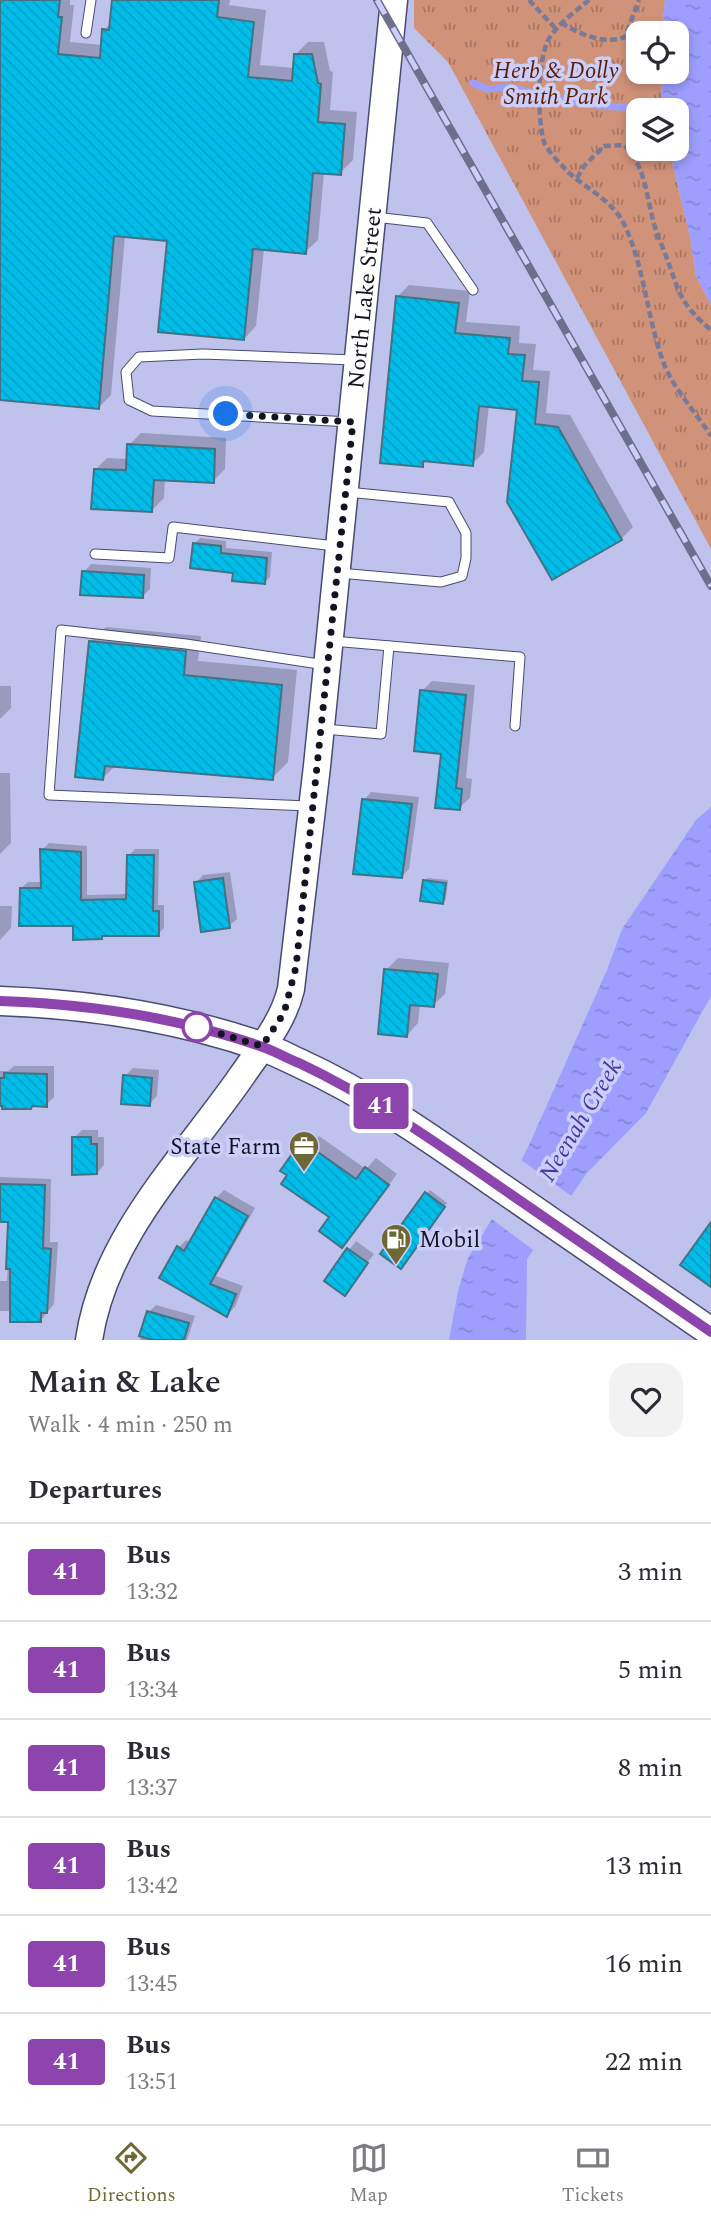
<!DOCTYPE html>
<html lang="en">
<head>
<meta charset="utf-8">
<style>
  body { margin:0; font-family:Spectral,serif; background:#f2f2f3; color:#2b2b33; height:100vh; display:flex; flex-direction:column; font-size:26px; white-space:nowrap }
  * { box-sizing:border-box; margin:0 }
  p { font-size:23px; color:#7c7c81 }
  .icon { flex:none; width:38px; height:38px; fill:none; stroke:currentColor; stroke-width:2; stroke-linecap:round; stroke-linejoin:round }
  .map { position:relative; height:1340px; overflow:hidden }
  .sheet { display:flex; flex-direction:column; background:#fff; flex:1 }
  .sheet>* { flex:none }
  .badge { padding:0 14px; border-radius:5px; font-size:24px; line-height:46px }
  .buttons { position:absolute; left:626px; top:21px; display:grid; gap:14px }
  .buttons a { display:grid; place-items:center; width:63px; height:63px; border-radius:14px; background:#fff; box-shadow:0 4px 10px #0003; font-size:35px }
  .you { position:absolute; width:35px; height:35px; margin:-18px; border:5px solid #fff; border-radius:50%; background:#1a73e8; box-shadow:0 0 0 10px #1a73e833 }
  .map>.badge { position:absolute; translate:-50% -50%; box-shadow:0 0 0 4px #fff }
  h2 { padding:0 28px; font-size:26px; line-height:63px }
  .round { display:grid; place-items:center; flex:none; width:74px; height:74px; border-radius:21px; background:#f2f2f3 }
  .summary { display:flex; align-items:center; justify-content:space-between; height:119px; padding:0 28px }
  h1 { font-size:33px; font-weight:600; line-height:52px }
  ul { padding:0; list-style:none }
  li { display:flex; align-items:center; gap:21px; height:98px; padding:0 28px; border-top:2px solid #e1e1e2 }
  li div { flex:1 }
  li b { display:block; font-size:26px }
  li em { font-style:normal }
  li .badge { min-width:77px; font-weight:700; text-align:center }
  .tab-bar { display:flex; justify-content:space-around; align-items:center; height:98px; border-top:2px solid #e1e1e2; background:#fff; font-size:19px; color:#7c7c81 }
  .tab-bar a { display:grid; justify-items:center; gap:4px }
  .tab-bar .on { color:#6e6834 }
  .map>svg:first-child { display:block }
</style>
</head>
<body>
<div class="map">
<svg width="711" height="1340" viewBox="0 0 711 1340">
  <defs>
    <pattern id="grass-tufts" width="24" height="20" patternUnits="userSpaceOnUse" patternTransform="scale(1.75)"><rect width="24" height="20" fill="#d09279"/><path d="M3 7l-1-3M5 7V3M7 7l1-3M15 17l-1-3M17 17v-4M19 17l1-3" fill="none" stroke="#a87663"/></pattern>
    <pattern id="water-ripples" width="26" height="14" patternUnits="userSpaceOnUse" patternTransform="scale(1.75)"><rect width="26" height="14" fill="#9d9efe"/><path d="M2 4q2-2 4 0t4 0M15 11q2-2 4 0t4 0" fill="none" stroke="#8687d9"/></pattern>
    <pattern id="building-back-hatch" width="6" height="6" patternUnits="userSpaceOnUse" patternTransform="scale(1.75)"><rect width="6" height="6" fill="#00bde9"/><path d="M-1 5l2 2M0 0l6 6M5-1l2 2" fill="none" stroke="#01a2c8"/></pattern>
  </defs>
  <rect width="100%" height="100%" fill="#bfc2ed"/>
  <polygon fill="url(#grass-tufts)" points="414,0 665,0 662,33 639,33 639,72 660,72 663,110 639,110 639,149 669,149 690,237 696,276 711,305 711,549 448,62 414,28"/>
  <g fill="url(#water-ripples)">
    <polygon points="665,0 711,0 711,305 696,276 690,237 669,149 677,149 677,110 663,110 660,72 677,72 677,33 662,33"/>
    <polygon points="711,807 711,996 646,1113 587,1173 527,1259 526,1340 449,1340 458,1291 468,1258 492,1219 530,1143 607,970 622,929 696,820"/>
  </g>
  <polygon fill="#bfc2ed" points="517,1157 574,1198 536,1252 489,1217"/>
  <g fill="#0003">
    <polygon points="0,0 70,0 70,5 74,5 70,42 103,45 104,30 111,23 114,0 230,0 229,5 266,10 260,65 294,68 296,54 308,42 324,42 330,71 333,72 330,110 357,112 353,160 340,173 324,172 318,240 305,252 264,249 256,326 244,339 169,240 125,236 111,395 99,407 0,398"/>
    <polygon points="409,285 470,291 466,322 520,326 519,343 536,344 533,370 550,371 546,413 570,415 633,527 621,539 519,408 489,405 484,452 472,464 428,459 422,465 397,297"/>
    <polygon points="141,433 226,438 225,469 213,481 165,478 164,498 152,510 95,470 107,458 128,459 129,445"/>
    <polygon points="200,538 226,541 226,548 272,552 270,577 264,583 194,544"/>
    <polygon points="91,564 151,568 150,589 142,597 84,572"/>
    <polygon points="106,627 201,636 198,661 297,670 288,762 272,778 116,765 103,778 90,642"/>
    <polygon points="432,681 475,685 466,778 472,779 470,798 459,808 422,691"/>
    <polygon points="0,686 11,686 11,708 0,719"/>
    <polygon points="0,773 10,773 11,843 0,854"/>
    <polygon points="371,792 419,797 409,869 401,877 364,800"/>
    <polygon points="49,843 87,846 87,895 128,894 129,855 135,849 159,849 158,905 164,905 164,928 158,934 105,935 102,938 74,924 21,888 28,882 43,882 42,850"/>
    <polygon points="230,872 237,919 229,926 196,883 203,875"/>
    <polygon points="428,878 448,880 446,899 443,902 424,881"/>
    <polygon points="0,906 12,906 11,928 0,940"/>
    <polygon points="398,958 449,963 445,994 433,1005 420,1004 418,1023 407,1035 386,970"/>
    <polygon points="14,1066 54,1066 54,1097 46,1105 0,1104 0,1071 8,1071"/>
    <polygon points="133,1068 159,1070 157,1096 149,1104 125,1076"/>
    <polygon points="82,1130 98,1130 98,1137 104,1137 104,1165 97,1173 74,1138"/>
    <polygon points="319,1136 366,1169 376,1158 397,1174 352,1236 342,1246 331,1216 282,1170 305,1142 311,1145"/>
    <polygon points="0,1177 51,1179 50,1242 58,1242 54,1304 41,1320 12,1311 0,1311 0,1281 7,1281 10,1221 0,1220"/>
    <polygon points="224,1190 255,1208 216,1276 243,1286 235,1307 227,1315 178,1248 186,1240 191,1243 216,1198"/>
    <polygon points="430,1190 447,1203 404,1263 426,1194"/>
    <polygon points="356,1241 374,1254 345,1293 326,1280"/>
    <polygon points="156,1305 195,1316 187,1340 140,1340 149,1312"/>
  </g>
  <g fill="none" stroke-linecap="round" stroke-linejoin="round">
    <polyline stroke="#9d9efe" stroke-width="7" points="473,83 487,89 510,87 570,102 614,107 672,108"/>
  </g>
  <g fill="url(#building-back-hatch)" stroke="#417384" stroke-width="2">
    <polygon points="0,0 60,0 58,17 62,17 58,54 100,58 102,29 109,30 112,0 219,0 217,17 254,22 248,77 292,81 294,54 312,54 318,83 321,84 318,122 345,124 341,175 313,173 306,254 253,249 244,340 158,332 167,241 114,236 99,409 0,400"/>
    <polygon points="396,296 459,303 455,333 510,338 508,354 525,355 522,381 539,382 535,424 558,427 622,540 552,580 507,502 517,410 479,406 473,466 423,461 423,467 380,463"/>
    <polygon points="127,444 215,449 214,483 154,480 152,512 91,509 94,469 126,470"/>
    <polygon points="193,543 221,546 221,553 267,558 265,584 232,581 233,573 190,568"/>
    <polygon points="82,571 144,575 143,598 80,595"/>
    <polygon points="89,641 186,651 184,675 282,685 273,780 105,766 103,780 75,777"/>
    <polygon points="420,690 466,695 456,788 462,789 460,810 435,808 441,754 414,751"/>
    <polygon points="362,799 412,804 402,878 353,874"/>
    <polygon points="40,849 81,852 81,900 126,899 127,855 154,855 153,911 159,911 159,936 102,936 102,939 73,940 73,926 19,926 20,888 41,888"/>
    <polygon points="223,878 230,928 201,932 194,882"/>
    <polygon points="423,880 446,883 443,904 420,901"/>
    <polygon points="384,969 438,974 434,1007 410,1005 407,1037 378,1034"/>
    <polygon points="4,1073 47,1074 47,1107 32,1106 31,1109 2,1109 2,1106 0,1106 0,1078 4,1078"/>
    <polygon points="123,1075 152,1078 150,1106 121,1104"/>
    <polygon points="72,1137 91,1137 91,1144 97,1144 97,1174 72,1175"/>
    <polygon points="308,1145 356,1179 365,1167 389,1185 342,1248 319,1231 329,1217 281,1184 287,1175 280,1171 294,1151 301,1155"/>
    <polygon points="0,1184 45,1185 43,1248 51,1249 47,1313 41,1313 41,1322 10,1322 10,1269 6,1269 8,1222 0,1222"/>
    <polygon points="425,1192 445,1207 401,1269 380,1254"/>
    <polygon points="215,1197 248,1216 210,1284 236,1294 227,1317 159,1278 177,1246 184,1251"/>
    <polygon points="711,1222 711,1287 680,1265"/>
    <polygon points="347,1248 368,1263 345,1296 324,1281"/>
    <polygon points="147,1311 189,1323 184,1340 152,1340 139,1336"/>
  </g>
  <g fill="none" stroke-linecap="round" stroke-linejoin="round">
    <g stroke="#4a4b70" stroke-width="11">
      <g id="lane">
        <polyline points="86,33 91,0"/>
        <polyline points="375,217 427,223 473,290"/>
        <polyline points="350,422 152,411 129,400 126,372 139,357 203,354 353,360"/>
        <polyline points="95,554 169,558 173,527 335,546"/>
        <polyline points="339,573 441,582 462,576 466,558 466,533 449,502 347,492"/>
        <polyline points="332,641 520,657 515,726"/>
        <polyline points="324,729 381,734 389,646"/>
        <polyline points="309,806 49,795 61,630 186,644 326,665"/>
      </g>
    </g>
    <g stroke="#4a4b70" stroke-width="29">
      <g id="secondary">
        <path id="s1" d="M89,1340C104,1237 184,1159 241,1077C260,1049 283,1023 291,989L317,766L394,0"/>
      </g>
    </g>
    <g stroke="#4a4b70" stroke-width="31">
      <path id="primary" d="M0,1001C89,1004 176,1017 260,1046C273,1050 286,1057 299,1063C369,1095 430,1138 493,1182C566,1232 639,1282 711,1332"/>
    </g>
    <g stroke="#787a99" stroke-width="4.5" stroke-dasharray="7 3.5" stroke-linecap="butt">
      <polyline points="529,0 556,29"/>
      <path d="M589,0C576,11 560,22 550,37C537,57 537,118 544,142C548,152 560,163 567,171C586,189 613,200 625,226C645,269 647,319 664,364C673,388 697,414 711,436"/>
      <path d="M561,23C581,34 602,45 625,37L639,0"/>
      <path d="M577,178L584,166L604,146L624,145C645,166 646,193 653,220C656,233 662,245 666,256C680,293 679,303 711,330"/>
    </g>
    <use href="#lane" stroke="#fff" stroke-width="9"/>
    <use href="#secondary" stroke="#fff" stroke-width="26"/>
    <use href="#primary" stroke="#fff" stroke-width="28"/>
    <g stroke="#6d6f8d" stroke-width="8">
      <polyline id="rail" points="377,0 711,586"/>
    </g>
    <use href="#rail" stroke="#cccefa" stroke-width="5" stroke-dasharray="16" stroke-linecap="butt"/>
  </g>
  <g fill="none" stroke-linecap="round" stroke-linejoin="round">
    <g stroke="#fff" stroke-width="16">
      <path id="line" d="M0,1001C89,1004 176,1017 260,1046C273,1050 286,1058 299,1063C369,1096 430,1138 493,1182C566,1232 638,1282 711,1332"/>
    </g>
    <use href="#line" stroke="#8e44ad" stroke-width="10"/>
    <polyline stroke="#131322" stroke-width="7" stroke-dasharray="0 12.6" points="197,1027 262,1046 284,1013 296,967 353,422 226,414"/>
  </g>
  <defs>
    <g id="office-pin" transform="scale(1.575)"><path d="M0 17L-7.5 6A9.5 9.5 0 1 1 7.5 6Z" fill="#6e6834" stroke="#cccefa"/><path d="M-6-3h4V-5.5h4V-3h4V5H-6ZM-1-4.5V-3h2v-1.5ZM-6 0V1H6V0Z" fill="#fff"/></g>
    <g id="fuel-pin" transform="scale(1.575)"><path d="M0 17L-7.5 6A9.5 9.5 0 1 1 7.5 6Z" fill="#6e6834" stroke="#cccefa"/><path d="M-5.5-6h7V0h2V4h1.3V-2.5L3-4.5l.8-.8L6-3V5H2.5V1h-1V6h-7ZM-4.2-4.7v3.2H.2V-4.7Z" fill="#fff"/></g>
  </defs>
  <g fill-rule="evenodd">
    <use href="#office-pin" x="304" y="1146"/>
    <use href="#fuel-pin" x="396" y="1239"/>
  </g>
  <circle fill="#fff" stroke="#8e44ad" stroke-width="3.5" cx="197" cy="1027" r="14"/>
  <g text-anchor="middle" stroke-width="7" stroke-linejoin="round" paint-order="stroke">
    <g font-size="23" font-style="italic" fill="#5c1d00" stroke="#cccefa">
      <text x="556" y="78">Herb &amp; Dolly<tspan x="556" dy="26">Smith Park</tspan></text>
    </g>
    <g font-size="23" fill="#131322" stroke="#cccefa">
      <text dy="8" stroke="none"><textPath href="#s1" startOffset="1104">North Lake Street</textPath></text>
    </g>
    <g font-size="23" fill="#131322" stroke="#cccefa" text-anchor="end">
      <text x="281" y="1154">State Farm</text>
      <text x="419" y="1247" text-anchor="start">Mobil</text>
    </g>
    <g font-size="24" font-style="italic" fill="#4538a5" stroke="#cccefa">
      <text transform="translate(580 1120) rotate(-59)" y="8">Neenah Creek</text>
    </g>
  </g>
</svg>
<div class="buttons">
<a><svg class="icon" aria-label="locate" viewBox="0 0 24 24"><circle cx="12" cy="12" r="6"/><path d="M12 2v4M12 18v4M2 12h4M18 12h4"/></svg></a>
<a><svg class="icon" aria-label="layers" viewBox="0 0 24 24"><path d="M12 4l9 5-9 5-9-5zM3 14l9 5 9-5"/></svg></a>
</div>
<div class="you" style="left:226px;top:414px"></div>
<b class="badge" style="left:381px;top:1106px;background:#8e44ad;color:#fff">41</b>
</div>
<section class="sheet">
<div class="summary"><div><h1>Main &amp; Lake</h1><p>Walk · 4 min · 250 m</p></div><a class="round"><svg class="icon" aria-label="heart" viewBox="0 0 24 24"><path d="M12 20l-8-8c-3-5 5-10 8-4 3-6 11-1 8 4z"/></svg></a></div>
<h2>Departures</h2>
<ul>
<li><span class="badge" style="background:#8e44ad;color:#fff">41</span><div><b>Bus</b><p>13:32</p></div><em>3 min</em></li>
<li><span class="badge" style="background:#8e44ad;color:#fff">41</span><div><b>Bus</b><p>13:34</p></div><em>5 min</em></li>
<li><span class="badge" style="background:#8e44ad;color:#fff">41</span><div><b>Bus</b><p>13:37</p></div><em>8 min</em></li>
<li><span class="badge" style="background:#8e44ad;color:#fff">41</span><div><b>Bus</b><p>13:42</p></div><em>13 min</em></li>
<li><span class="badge" style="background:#8e44ad;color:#fff">41</span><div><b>Bus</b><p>13:45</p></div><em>16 min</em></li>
<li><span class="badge" style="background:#8e44ad;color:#fff">41</span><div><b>Bus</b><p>13:51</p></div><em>22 min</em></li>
</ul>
</section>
<nav class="tab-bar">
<a class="on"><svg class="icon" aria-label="directions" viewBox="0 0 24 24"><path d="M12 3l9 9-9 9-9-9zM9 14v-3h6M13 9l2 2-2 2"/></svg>Directions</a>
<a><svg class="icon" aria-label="map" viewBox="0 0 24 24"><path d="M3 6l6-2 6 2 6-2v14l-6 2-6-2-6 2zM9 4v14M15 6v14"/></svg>Map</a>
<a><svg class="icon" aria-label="tickets" viewBox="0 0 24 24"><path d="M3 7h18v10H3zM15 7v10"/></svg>Tickets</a>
</nav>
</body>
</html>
